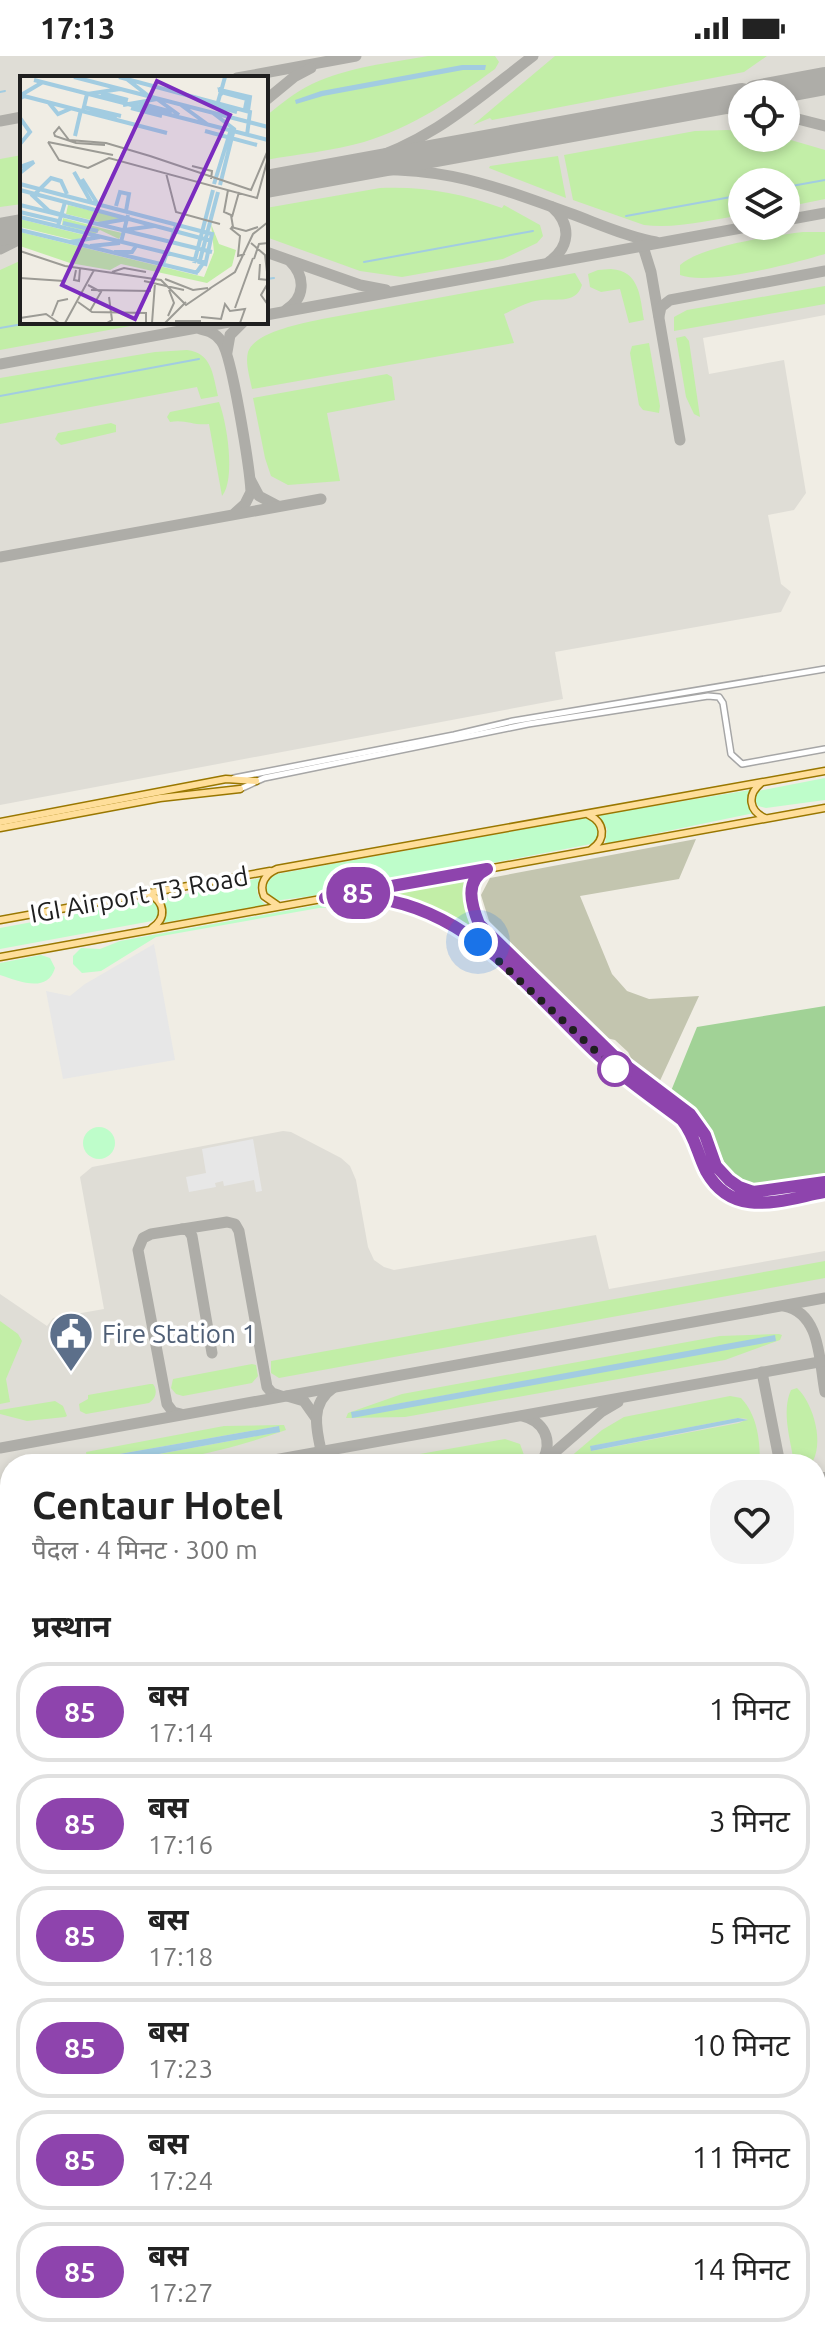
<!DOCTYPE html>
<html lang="hi">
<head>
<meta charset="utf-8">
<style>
  body { margin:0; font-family:Ubuntu,"Noto Sans Devanagari",sans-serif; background:#f2f2f2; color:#222; height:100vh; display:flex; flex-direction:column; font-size:30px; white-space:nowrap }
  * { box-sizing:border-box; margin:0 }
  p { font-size:26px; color:#767676 }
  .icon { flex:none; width:44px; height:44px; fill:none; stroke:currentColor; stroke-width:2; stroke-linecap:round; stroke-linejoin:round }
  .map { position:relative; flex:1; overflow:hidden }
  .panel { position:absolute; left:0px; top:1398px; width:826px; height:898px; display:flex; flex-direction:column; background:#fff; border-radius:32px 32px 0 0; box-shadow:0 4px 12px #0003 }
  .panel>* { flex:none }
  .badge { padding:0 16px; border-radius:26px; font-size:28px; line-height:52px }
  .buttons { position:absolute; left:728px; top:24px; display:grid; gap:16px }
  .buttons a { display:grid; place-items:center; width:72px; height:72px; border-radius:50%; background:#fff; box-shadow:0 4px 12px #0003; font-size:40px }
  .you { position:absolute; width:40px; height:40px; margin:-20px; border:6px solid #fff; border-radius:50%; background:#1a73e8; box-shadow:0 0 0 12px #1a73e833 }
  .map>.badge { position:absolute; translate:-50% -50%; box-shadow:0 0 0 4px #fff }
  h2 { padding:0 32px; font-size:30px; line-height:72px }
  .round { display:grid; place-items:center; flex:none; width:84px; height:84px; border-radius:32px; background:#f2f2f2 }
  .headline { display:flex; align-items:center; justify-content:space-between; height:136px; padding:0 32px }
  h1 { font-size:38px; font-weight:700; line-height:60px }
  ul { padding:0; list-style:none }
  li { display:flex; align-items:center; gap:24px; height:100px; margin:0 16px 12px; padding:0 16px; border:4px solid #e0e0e0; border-radius:32px }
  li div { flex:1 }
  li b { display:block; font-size:30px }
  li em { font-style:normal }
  li .badge { min-width:88px; font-weight:700; text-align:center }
  .status { display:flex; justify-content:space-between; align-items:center; height:56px; padding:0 40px; background:#fff; direction:ltr }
  .status svg { height:22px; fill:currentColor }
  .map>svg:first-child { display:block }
</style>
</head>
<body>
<div class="status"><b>17:13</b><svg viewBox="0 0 49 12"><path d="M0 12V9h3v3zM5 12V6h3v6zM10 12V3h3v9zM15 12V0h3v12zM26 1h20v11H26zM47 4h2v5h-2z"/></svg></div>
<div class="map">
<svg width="825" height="2295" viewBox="0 0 825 2295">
  <rect width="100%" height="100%" fill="#f0ede4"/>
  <polygon fill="#ead6e4" points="344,2286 480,2286 484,2295 346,2295"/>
  <g fill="#dfddd6" fill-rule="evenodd">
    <path d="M0,0H825V259L703,282L709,318L784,304L806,437L794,454L768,459L781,528L791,536L781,556L555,596L563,643L0,749ZM22,22H266V266H22ZM742,38H786V82H742ZM742,126H786V170H742Z"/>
    <polygon points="283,1075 291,1076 341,1102 350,1110 356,1124 368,1191 374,1204 384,1211 394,1214 596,1179 609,1233 825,1195 825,1787 816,1789 816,1408 10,1408 10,2069 0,2072 0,1238 47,1270 53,1262 104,1253 80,1121 92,1111"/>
  </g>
  <polygon fill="#c3c5af" points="696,783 679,823 580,840 612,918 627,935 649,943 699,940 658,1029 637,1014 628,996 615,984 602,981 491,871 481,839 490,822"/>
  <g fill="#c2eea7" fill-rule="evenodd">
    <path d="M428,0H495L499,6L495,13C454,43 413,71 364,86C333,95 298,98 266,104V60C281,48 295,36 312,28C348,11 389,7 428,0Z"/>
    <polygon points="555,0 767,0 744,16 492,64 490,62 473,69"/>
    <path d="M727,74L742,75V82H784L825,94V143L786,151V126H742V159C710,164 677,173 644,169L573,144L564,99L695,75Z"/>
    <polygon points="22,99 22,148 0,151 0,103"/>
    <polygon points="558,100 566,142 489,112 490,110"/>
    <path d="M380,132C422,130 462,137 502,152L504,149L540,169L543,180L537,187L503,203L402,221L360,215L266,181V152Z"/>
    <path d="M803,176H825V198C794,207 710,230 680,219V209C703,189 772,180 803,176Z"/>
    <polygon points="22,204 22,266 152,266 0,294 0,214"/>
    <path d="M611,213C640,215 640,241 644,264L629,267L620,233L601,236L590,231L588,218L598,214Z"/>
    <path d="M575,217L582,229C576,250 552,241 535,245C525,247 513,254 504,258L514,287L252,333C250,322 245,307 248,296C254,276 304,267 322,263Z"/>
    <polygon points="825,230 825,248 674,275 674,261 687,254"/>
    <polygon points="685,280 689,285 700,361 694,358 686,341 676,282"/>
    <polygon points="649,287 660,350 659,357 643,354 639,349 630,297 632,290"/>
    <path d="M187,294C212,297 213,319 218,340L201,343L197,331L0,368V322L155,296Z"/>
    <polygon points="387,318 392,321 395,344 327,357 340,425 288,429 271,420 265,402 253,342"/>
    <path d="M219,346C227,366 236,424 222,440L209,368C194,370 185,363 170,366L167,361L170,356Z"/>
    <polygon points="111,367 116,369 116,376 61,389 55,383 58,377"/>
    <path d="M472,822L468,834L472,854L468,864L477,873L475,875C447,858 421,845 388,838Z"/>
    <polygon points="825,1205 825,1222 279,1322 271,1317 271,1305"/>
    <polygon points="0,1265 18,1278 22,1285 6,1323 10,1346 0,1348"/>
    <path d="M779,1278L782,1279L780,1284L725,1304L405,1361L346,1362L348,1357L402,1338L720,1280ZM775,1280L352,1361V1356Z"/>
    <polygon points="252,1308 256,1309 258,1320 252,1327 183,1340 176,1338 171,1332 173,1323"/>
    <path d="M150,1328H153C158,1335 156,1342 149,1347L86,1358L80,1355L79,1348L88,1343V1339Z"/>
    <path d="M797,1332C814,1348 825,1389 811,1408L794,1407C791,1385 781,1356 791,1334Z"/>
    <path d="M730,1340L741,1342C758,1360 760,1385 760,1408H562L602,1374L624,1361ZM738,1362L748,1363L739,1367L591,1395V1390Z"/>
    <polygon points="55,1345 63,1350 67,1360 65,1361 27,1365 0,1358 0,1354"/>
    <path d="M284,1369L286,1374C223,1396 170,1408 104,1408L279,1376V1370L91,1403V1408H88L86,1396L224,1370Z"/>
    <polygon points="505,1383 520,1388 524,1399 520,1408 384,1408 414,1399"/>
    <polygon points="10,1501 10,1569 0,1572 0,1503"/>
    <polygon points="825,1700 825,1779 816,1780 816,1702"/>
    <polygon points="10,1863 10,2048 0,2052 0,1865"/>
  </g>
  <path fill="#a1d296" d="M825,950V1118C804,1122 778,1130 757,1128C720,1125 721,1087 705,1064C696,1052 682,1044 671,1035L697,971Z"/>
  <g fill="#befdca">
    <polygon points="825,722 825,744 766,752 758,750 755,744 758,735"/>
    <polygon points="750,734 748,744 754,757 605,788 607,773 599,759"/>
    <path d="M585,762L597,768L600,778L591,788L342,836L281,844L275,845C263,836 264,825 277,818Z"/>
    <path d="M261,822C255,832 256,841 266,849L161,867L167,858L163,843Z"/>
    <polygon points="151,844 158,848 160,858 152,865 0,893 0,872"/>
    <polygon points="365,847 365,850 319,852 156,881 101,915 82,917 73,908 73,900 81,892 100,893 120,885 318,849"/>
    <path d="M41,899L50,902L55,912C47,938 19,925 0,919V907Z"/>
    <circle cx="99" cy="1087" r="16"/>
  </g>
  <g fill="#e7e7e7">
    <polygon points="154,888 175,1004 63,1023 46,935 70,940 85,928"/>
    <polygon points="253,1083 262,1135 256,1136 254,1124 224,1130 223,1125 215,1127 216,1131 189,1136 186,1121 206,1117 202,1093"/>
  </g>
  <g fill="#a2cce1">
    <polygon points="462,9 486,9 485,14 463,14 323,40 296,48 295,44 321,35"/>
    <polygon points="775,1279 776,1285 352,1362 351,1356"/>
    <polygon points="738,1362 748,1364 591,1395 590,1390"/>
    <polygon points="279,1370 280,1376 104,1408 91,1408 91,1403"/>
  </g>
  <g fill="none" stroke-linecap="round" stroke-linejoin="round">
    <g stroke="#a2cce1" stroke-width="2">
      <polyline points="0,36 5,35"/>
      <polyline points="786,131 825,124"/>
      <polyline points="626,160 742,139"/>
      <polyline points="364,206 533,175"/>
      <polyline points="266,223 274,222"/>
      <polyline points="0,272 34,266"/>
      <polyline points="0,340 199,303"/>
      <polyline points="816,1504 825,1502"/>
      <polyline points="0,1668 10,1666"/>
    </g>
    <g stroke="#aeada8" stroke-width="11">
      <polyline points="237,22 356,0"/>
      <polyline points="266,44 294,21 311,12"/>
      <polyline points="661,55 709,52 742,53"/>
      <polyline points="786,60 825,70"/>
      <polyline points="0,65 22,61"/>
      <path d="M358,108C432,85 473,46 533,0"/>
      <path d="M330,116C427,106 479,124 569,157C597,167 627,181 656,186"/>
      <polyline points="786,164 825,157"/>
      <polyline points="0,176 8,175"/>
      <polyline points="641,184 651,216 680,384"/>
      <polyline points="0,193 22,182"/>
      <polyline points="266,196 360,229 386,234"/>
      <path d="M549,206C570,191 572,169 552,151"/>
      <path d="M286,254C305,242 306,221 290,205"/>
      <polyline points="266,259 752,170"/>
      <polyline points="659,260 661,251 670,244 825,215"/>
      <path d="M200,273C208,275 216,277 221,285C232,298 250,415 251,436L245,448L235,457"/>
      <polyline points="227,296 230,279 243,266"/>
      <polyline points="0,308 229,266"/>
      <polyline points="251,425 259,440 278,450"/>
      <polyline points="0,501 321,443"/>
      <polyline points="182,1173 188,1174 192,1180 212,1297"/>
      <path d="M784,1250C821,1257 819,1305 825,1336"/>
      <polyline points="762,1316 780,1408"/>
      <polyline points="287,1340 304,1345 316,1362"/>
      <polyline points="181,1358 173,1356 167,1348 138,1194 143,1182 151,1178 227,1166 235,1168 239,1175 267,1331 272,1337 281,1340"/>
      <path d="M522,1360C544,1365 553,1384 543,1404"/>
      <polyline points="0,1392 825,1242"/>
      <polyline points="252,1408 825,1305"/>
      <path d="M324,1408C319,1382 306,1350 333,1332"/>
      <polyline points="541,1408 601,1356 618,1346"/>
      <polyline points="0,1454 10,1452"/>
      <polyline points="816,1555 825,1553"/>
      <polyline points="0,1718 10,1716"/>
      <polyline points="0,1818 10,1812"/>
    </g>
    <g stroke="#aeada8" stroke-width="28">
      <polyline points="756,38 825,25"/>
      <polyline points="266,128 742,41"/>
      <polyline points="0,176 22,172"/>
      <polyline points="816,1432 825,1430"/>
      <polyline points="0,1596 10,1594"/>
      <polyline points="816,1678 825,1676"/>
      <polyline points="0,1841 10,1839"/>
    </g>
    <g stroke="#c6c4bd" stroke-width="8" stroke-dasharray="8 4" stroke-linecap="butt">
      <polyline points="816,1800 825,1798"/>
      <polyline points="816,1860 825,1854"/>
    </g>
    <g stroke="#a6a6a6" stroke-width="8">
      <g id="minor">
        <polyline points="234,722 454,679 513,665 825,613"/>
        <polyline points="240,733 264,722 528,668 708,640 719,641 723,647 731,698 742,708 825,693"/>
        <polyline points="816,1984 825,1981"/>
        <polyline points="0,2085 10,2082"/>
        <polyline points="0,2108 10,2105"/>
        <polyline points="0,2203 10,2204"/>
        <polyline points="816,2236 825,2232"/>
        <polyline points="0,2252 2,2252"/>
        <polyline points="501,2286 505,2295"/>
        <polyline points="163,2294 178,2295"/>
        <polyline points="29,2295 51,2286"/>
        <polyline points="98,2295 98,2286"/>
        <polyline points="286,2295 287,2286"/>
        <polyline points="387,2295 387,2286"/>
        <polyline points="687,2295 707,2286"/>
      </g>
    </g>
    <g stroke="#970" stroke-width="9">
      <g id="major">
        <path d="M760,728C747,739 749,755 765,762"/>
        <path d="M589,759C605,767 606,783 592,793"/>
        <polyline points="0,766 226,723 256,725"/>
        <polyline points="0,772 160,742 240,733"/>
        <path d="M483,815C464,829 472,856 483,872C528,920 577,969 627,1012C645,1027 688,1052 699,1068C716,1092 710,1116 741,1132C761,1142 803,1130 825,1126"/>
        <path d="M149,838C165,846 167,862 152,872"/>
        <path d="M345,842C458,840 521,925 596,996C622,1022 653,1042 682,1064C695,1080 697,1098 706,1115C732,1162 782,1144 825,1136"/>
        <path d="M277,849L264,840C259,828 265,818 277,813L825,715"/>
        <polyline points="0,864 270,815"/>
        <polyline points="0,901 825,752"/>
        <polyline points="816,1886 825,1884"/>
        <polyline points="816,1892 825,1890"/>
        <polyline points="230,2295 231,2286"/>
        <polyline points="237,2295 237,2286"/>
      </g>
    </g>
    <g stroke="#e7194a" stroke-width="11">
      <g id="highway">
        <polyline points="816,1819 825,1817"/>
        <polyline points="816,1827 825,1826"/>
        <polyline points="816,1839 825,1837"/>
        <polyline points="0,2092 10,2089"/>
        <polyline points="0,2101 10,2098"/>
      </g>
    </g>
    <use href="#minor" stroke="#fff" stroke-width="5"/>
    <use href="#major" stroke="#ffde9a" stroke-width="6"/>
    <use href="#highway" stroke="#ed878f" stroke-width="8"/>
  </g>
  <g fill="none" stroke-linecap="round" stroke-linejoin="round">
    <g stroke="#fff" stroke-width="18">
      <path id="line" d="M825,1126L753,1136L739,1131L729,1124L716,1110L705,1079L690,1058L616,1002L479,868C471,848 464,824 487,813L325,842C343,842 362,841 380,843C472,857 532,936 595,996C622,1021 653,1042 682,1064C695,1080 697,1097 706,1115C733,1164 781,1144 825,1136"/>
    </g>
    <use href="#line" stroke="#8e44ad" stroke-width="12"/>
    <polyline stroke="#1f1f1f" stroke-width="8" stroke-dasharray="0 14.4" points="478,886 615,1013"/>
  </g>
  <defs>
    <g id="civic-pin" transform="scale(2.3)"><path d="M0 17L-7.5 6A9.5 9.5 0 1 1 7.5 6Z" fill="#5c6f8a" stroke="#fff"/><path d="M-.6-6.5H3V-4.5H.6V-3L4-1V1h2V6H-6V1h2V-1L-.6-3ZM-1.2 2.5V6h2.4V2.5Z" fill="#fff"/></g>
  </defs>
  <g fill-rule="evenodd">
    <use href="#civic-pin" x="71" y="1278"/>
  </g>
  <circle fill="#fff" stroke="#8e44ad" stroke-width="4" cx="615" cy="1013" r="16"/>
  <g text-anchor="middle" stroke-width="7" stroke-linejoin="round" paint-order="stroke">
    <g font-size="26" fill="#1f1f1f" stroke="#fff">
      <text transform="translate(139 839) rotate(-10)" y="9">IGI Airport T3 Road</text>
    </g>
    <g font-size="26" fill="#4e5e75" stroke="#fff" text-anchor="start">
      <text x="102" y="1287">Fire Station 1</text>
    </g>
  </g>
  <g transform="translate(20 20)">
    <rect width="248" height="248" fill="#f0ede4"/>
    <path d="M48,129L98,141L100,143L84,147L46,138ZM43,142L81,152L102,157L99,163L80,154L75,158L49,151L42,149ZM0,143L64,159L69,161L53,164L0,151ZM191,148L199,168L216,174L212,190L187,207L101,188L90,194L50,187L0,170V156L184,201L194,176Z" fill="#c2eea7"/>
    <path fill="none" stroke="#a2cce1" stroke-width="4" d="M54,1L248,51M99,1L230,36L227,59M104,1L130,21M14,4L248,64M199,13H200V14H201L202,17L201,18L200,14L230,21L228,35M201,16L227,23L225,33M81,17L108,24M0,19L147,57M3,23L1,19L23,6M198,26L205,1M29,27L38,38L52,32M119,27L152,36M188,28L217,36M103,29L137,23L159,39M161,29L187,48M63,31L101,40M111,32L142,40M70,34L97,41M63,35L67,18L100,13M193,37L214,53L200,109M0,42L10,56L0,68M185,55L237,69M55,60L61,34M0,91L14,86L0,97M54,96L71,126M62,103L77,127M0,108L192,158L185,190M194,108L212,50M0,114L192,165M11,118L29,135L46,140M15,118L31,102L41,105L47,118M0,129L192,176M96,130L100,116L109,118L106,135M0,136L38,145M0,141L184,186L177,196M43,147L78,155M78,148L107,143M38,150L45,126M0,154L178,197M104,154L134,150M50,166L80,161M101,166L108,139M70,170L100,167M94,176H112L116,170M174,187L193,114M143,188L156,150M179,188L198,116"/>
    <path fill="none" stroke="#9c9b95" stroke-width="2" d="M28,66L39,84L68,92L89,82L237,122L248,82M28,66L93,79M85,69L56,67L35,60L34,57L39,51L49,64L86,67L130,80M130,80L231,114L248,74M172,90L192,95L191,103M146,97L156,136L200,148M208,114L204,136L211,139L213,151M212,141L219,116M211,151L226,155L238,151M210,152L220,160L218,180L225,178M231,167L245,179L247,196M0,175L45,190L141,204L166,229L191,212M234,183L239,168L248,167M240,188L239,203L248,204M56,194L54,204L59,205L60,192M92,196L104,192L126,196M0,202L44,205M145,203L173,214L188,212M124,205L164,214M248,207L241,219L248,229M68,209L81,216L70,235M189,213L215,196L233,158L248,146M71,214L131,215M58,226L72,236L126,237V247M215,232L233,182M32,240L38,225L48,223M148,240L154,227L149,214M181,241L201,243L205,228L210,235L225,233L220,247M0,242L26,238L39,247M155,245H181M45,247L74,194M87,247L92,244L89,221M132,247L135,207M145,247L166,226"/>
    <path fill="#7b2cbf" fill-opacity="0.15" stroke="#7b2cbf" stroke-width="4" d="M137,5L210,39L115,243L42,209Z"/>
    <rect width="248" height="248" fill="none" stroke="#1f1f1f" stroke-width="4"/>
  </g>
</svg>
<div class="buttons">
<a><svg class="icon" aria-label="locate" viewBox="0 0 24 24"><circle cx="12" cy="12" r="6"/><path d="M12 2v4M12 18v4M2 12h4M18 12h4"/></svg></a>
<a><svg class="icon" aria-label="layers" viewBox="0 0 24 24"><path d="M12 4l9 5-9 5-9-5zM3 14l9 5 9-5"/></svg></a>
</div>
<div class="you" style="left:478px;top:886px"></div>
<b class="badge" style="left:358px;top:837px;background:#8e44ad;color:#fff">85</b>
<section class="panel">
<div class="headline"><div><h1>Centaur Hotel</h1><p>पैदल · 4 मिनट · 300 m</p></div><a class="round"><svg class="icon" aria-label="heart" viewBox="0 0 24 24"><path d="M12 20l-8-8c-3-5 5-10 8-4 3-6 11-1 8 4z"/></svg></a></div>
<h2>प्रस्थान</h2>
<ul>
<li><span class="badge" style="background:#8e44ad;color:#fff">85</span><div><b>बस</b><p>17:14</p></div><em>1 मिनट</em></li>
<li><span class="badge" style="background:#8e44ad;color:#fff">85</span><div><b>बस</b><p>17:16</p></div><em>3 मिनट</em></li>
<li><span class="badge" style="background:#8e44ad;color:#fff">85</span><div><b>बस</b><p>17:18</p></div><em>5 मिनट</em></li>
<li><span class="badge" style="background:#8e44ad;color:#fff">85</span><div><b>बस</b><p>17:23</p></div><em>10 मिनट</em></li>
<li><span class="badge" style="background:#8e44ad;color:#fff">85</span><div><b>बस</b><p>17:24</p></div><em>11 मिनट</em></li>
<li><span class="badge" style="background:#8e44ad;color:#fff">85</span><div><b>बस</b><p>17:27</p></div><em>14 मिनट</em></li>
</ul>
</section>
</div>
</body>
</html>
